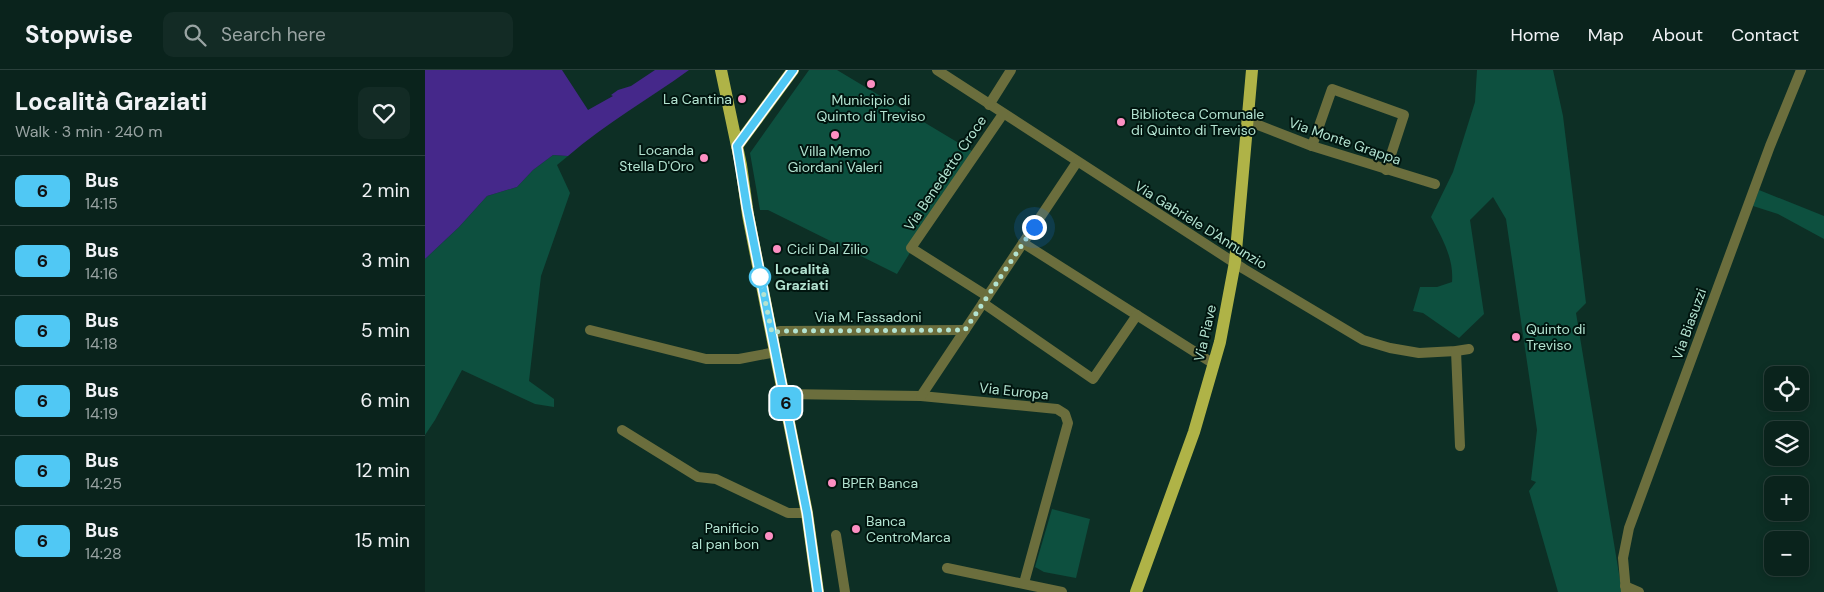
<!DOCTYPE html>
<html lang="en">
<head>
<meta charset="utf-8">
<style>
  body { margin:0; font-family:"DM Sans",sans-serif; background:#132b25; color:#f1f3f6; height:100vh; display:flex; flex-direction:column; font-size:19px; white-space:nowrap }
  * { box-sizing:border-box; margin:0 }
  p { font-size:16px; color:#99a4a3 }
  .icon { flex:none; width:28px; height:28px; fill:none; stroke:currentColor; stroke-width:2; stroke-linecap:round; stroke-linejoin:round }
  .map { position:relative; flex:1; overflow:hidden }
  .drawer { display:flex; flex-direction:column; background:#0a231c; width:425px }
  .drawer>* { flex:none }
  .badge { padding:0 10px; border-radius:8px; font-size:18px; line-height:32px }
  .buttons { position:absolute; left:1339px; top:296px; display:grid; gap:10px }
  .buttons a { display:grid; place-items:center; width:45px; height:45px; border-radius:10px; background:#0a231c; box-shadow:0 2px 8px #0003,0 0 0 1px #2a403b; font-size:25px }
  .you { position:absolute; width:25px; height:25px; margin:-12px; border:4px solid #fff; border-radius:50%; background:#1a73e8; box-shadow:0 0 0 8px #1a73e833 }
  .map>.badge { position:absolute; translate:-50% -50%; box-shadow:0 0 0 2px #fff }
  .round { display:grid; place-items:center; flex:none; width:52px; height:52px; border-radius:10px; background:#132b25 }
  .headline { display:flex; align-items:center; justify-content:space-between; height:85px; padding:0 15px }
  h1 { font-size:24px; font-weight:800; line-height:38px }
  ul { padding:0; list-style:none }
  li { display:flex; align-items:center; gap:15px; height:70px; padding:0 15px; border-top:1px solid #2a403b }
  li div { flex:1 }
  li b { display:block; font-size:19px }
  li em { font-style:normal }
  li .badge { min-width:55px; font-weight:700; text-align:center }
  header { display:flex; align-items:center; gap:30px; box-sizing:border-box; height:70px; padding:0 25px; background:#0a231c; border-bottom:1px solid #2a403b }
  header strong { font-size:24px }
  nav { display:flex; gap:28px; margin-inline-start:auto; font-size:18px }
  .search { width:350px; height:45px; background:#132b25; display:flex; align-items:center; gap:12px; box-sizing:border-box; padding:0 18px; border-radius:10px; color:#99a4a3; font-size:19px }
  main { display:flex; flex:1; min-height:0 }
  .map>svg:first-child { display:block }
</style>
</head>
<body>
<header>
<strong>Stopwise</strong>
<div class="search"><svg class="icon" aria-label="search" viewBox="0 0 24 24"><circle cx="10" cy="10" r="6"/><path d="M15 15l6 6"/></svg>Search here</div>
<nav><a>Home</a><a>Map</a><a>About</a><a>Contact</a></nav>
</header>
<main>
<section class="drawer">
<div class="headline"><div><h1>Località Graziati</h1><p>Walk · 3 min · 240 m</p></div><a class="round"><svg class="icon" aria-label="heart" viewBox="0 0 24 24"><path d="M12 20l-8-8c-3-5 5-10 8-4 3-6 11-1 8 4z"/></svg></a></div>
<ul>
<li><span class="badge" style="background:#50c8f4;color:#111">6</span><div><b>Bus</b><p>14:15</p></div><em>2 min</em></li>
<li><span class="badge" style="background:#50c8f4;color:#111">6</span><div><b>Bus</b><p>14:16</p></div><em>3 min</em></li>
<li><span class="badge" style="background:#50c8f4;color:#111">6</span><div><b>Bus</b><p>14:18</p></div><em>5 min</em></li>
<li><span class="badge" style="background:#50c8f4;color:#111">6</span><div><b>Bus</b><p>14:19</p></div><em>6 min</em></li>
<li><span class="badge" style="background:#50c8f4;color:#111">6</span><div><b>Bus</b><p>14:25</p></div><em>12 min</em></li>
<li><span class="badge" style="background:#50c8f4;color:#111">6</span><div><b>Bus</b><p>14:28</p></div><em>15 min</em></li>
</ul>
</section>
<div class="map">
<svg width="1399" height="522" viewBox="0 0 1399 522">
  <rect width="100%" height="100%" fill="#0d2f25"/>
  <g fill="#0d503f">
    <polygon points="384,0 412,0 547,81 472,204 343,140 335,140 325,83"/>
    <path d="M1052,0H1128L1138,46L1161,233L1151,243L1197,522H1133L1104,421L1111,412L1106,410L1112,360L1081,149L1068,127L1045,150L1059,244L1034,268L998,243L988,241L995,217H1012L1027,212C1029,188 1017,168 1006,147L1028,102L1050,32Z"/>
    <polygon points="128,85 143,86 132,95 145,123 116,206 104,311 129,329 129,337 110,334 37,300 10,350 0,365 0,189 34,157 62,126 92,117 108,100"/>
    <polygon points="1334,120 1399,146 1399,169 1353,144 1328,136"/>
    <polygon points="627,439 665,449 651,508 619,502 610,497"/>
  </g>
  <path fill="#45288a" d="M0,0H137L163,40L188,26L186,25L193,20L206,16L230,0H264C224,29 181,53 143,86L128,85L108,100L92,117L62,126L34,157L0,189Z"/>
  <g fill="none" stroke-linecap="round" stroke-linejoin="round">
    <g stroke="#6b6e3d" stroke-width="10">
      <polyline points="512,0 819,199 938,270 965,278 994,283 1031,281 1044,279"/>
      <polyline points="564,35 586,0"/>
      <polyline points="823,51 887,76 1010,114"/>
      <polyline points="887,76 907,19 979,45 961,100"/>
      <polyline points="598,173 789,294"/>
      <polyline points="562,226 486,178 578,44"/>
      <polyline points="558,233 668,309 712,245"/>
      <polyline points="165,260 281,289 314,289 351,282"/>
      <polyline points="347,263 356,261 540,260"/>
      <polyline points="1031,281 1035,376"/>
      <polyline points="359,324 496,326 632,339 640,344 643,353 599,513"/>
      <polyline points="496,326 652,92"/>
      <polyline points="197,360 273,407 291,409 363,443 382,443"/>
      <polyline points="411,465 420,522"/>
      <polyline points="522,498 637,522"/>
      <polyline points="1200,516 1214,522"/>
      <polyline points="1201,522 1198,488 1204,458 1345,76 1376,0"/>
    </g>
    <g stroke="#afb347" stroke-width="12">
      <polyline points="296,0 316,95 323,145 382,443 393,522"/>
      <polyline points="312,76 368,0"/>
      <polyline points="711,522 769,362 795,272 810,192 827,0"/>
    </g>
  </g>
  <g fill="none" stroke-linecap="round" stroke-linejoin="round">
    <g stroke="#fff" stroke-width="11">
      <polyline id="line" points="368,0 312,76 322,138 382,443 393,522"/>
    </g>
    <use href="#line" stroke="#50c8f4" stroke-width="8"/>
    <polyline stroke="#b3e3d1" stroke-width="5" stroke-dasharray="0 9" points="335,207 347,263 356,261 540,260 609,157"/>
  </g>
  <g fill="#fc8fc2" stroke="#01150f" stroke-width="2">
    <circle cx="446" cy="14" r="5"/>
    <circle cx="317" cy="29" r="5"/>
    <circle cx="696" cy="52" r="5"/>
    <circle cx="410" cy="65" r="5"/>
    <circle cx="279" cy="88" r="5"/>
    <circle cx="352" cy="179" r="5"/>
    <circle cx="1091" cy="267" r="5"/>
    <circle cx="407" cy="413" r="5"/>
    <circle cx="431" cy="459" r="5"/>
    <circle cx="344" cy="466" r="5"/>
  </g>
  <circle fill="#fff" stroke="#50c8f4" stroke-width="2.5" cx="335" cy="207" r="10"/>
  <g text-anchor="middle" stroke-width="4" stroke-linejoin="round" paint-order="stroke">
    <g font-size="14" fill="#b3e3d1" stroke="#01150f" text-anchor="start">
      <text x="307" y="34" text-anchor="end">La Cantina</text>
      <text x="446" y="35" text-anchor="middle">Municipio di<tspan x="446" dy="16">Quinto di Treviso</tspan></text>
      <text x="706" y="49">Biblioteca Comunale<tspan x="706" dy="16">di Quinto di Treviso</tspan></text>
      <text x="269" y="85" text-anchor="end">Locanda<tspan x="269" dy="16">Stella D'Oro</tspan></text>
      <text x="410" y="86" text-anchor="middle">Villa Memo<tspan x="410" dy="16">Giordani Valeri</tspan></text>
      <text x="362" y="184">Cicli Dal Zilio</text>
      <text x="1101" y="264">Quinto di<tspan x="1101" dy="16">Treviso</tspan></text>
      <text x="417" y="418">BPER Banca</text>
      <text x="441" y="456">Banca<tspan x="441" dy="16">CentroMarca</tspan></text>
      <text x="334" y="463" text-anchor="end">Panificio<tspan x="334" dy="16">al pan bon</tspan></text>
    </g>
    <g font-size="14" fill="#b3e3d1" stroke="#01150f">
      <text transform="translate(920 71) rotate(19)" y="5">Via Monte Grappa</text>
      <text transform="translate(520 103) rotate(-56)" y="5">Via Benedetto Croce</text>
      <text transform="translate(776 155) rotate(32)" y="5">Via Gabriele D'Annunzio</text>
      <text x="443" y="252">Via M. Fassadoni</text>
      <text transform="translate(1264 254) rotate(-70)" y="5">Via Biasuzzi</text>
      <text transform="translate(780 263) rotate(-77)" y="5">Via Piave</text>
      <text transform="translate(589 321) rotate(6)" y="5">Via Europa</text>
    </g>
    <g font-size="14" font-weight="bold" fill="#b3e3d1" stroke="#01150f" text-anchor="start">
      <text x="350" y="204">Località<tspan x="350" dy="16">Graziati</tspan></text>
    </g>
  </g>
</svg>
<div class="buttons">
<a><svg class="icon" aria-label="locate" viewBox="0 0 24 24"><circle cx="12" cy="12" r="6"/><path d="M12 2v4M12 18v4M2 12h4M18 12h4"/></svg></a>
<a><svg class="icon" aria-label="layers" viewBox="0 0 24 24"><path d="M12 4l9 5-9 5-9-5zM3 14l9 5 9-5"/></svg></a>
<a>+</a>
<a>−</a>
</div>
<div class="you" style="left:609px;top:157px"></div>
<b class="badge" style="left:361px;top:333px;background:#50c8f4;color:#111">6</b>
</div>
</main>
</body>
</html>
